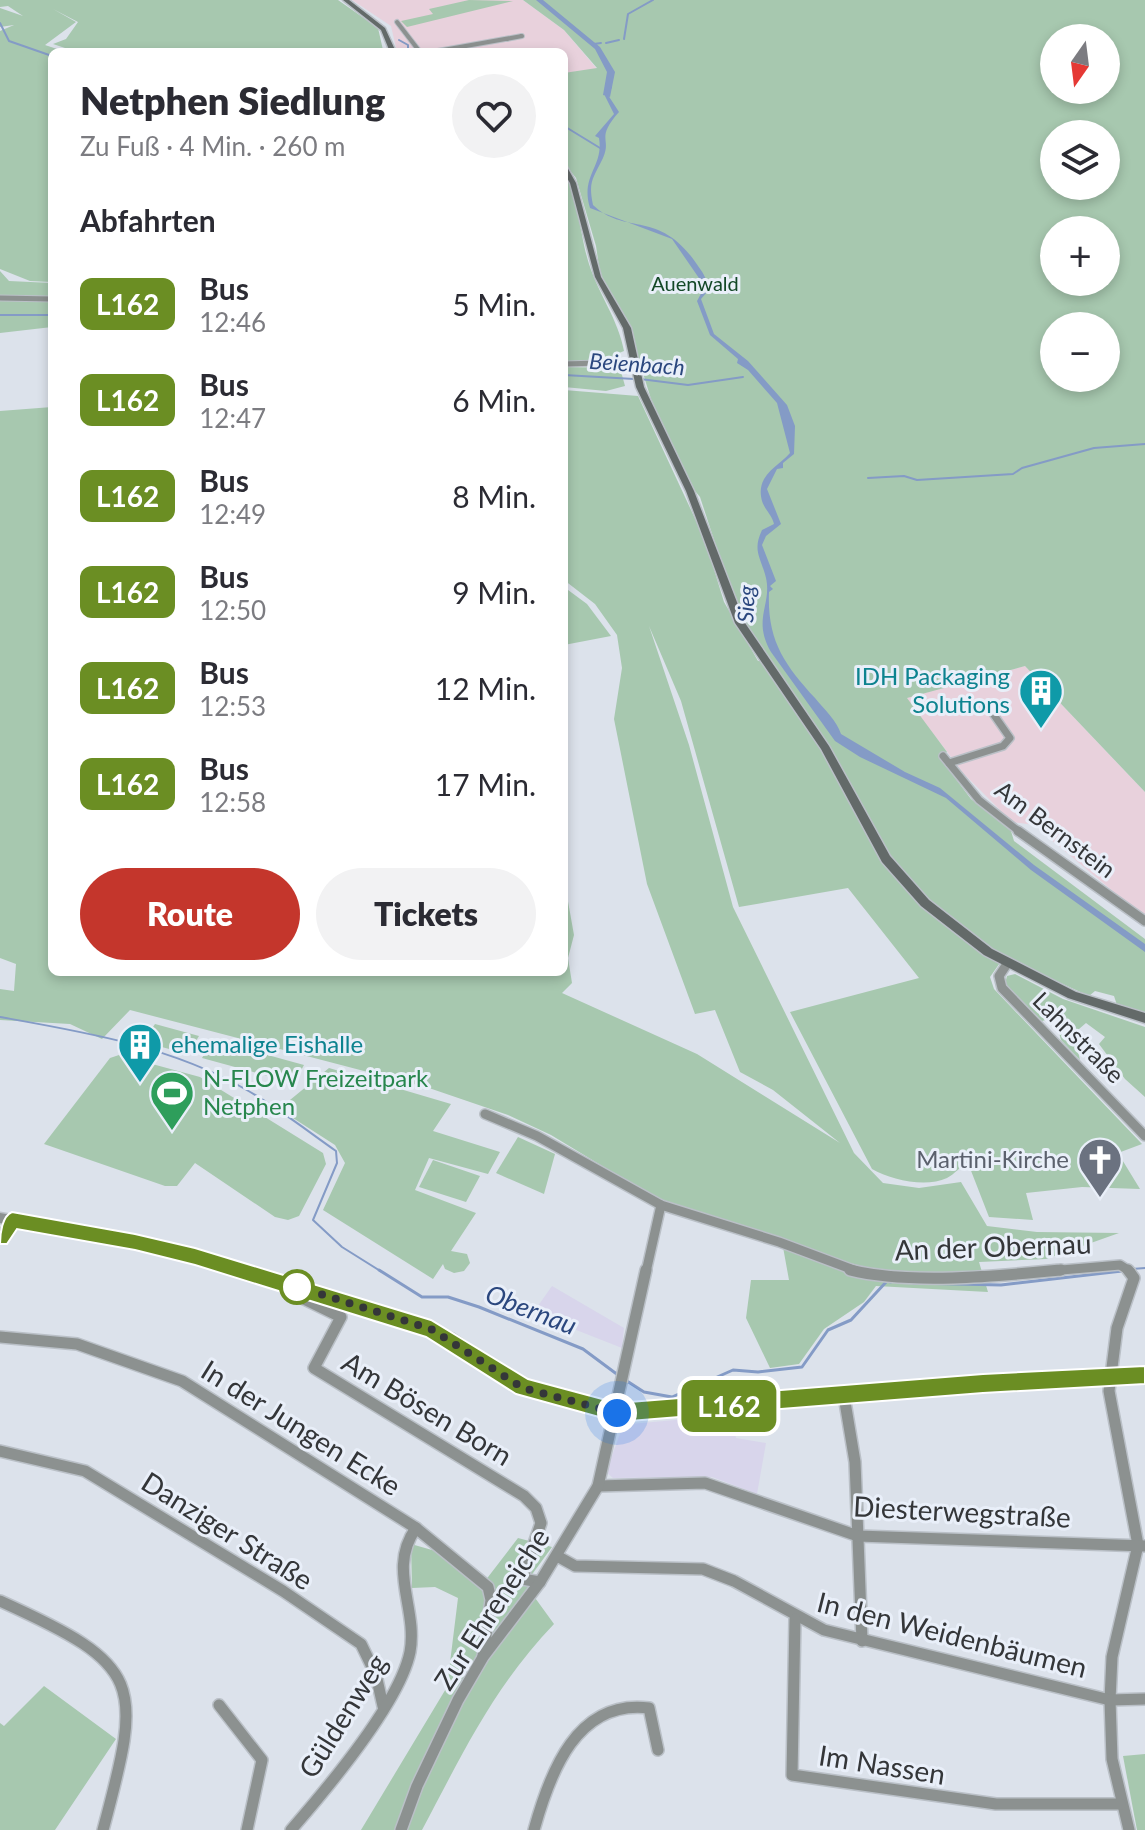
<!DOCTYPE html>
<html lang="de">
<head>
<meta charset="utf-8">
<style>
  body { margin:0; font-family:Lato,sans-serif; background:#f2f2f3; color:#2b2b33; height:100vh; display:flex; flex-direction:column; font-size:30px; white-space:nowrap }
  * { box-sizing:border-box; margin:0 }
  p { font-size:26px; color:#7c7c81 }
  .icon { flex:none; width:44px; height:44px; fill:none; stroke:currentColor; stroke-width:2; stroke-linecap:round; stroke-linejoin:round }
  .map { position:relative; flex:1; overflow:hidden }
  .side { position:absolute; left:48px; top:48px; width:520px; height:928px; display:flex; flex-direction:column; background:#fff; border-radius:12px; box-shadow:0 4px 12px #0003 }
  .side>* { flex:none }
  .badge { padding:0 16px; border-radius:12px; font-size:28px; line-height:52px }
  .needle { width:52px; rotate:194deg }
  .tools { position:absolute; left:1040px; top:24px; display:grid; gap:16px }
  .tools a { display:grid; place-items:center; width:80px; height:80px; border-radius:50%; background:#fff; box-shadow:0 4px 12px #0003; font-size:40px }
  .you { position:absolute; width:40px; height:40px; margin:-20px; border:6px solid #fff; border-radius:50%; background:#1a73e8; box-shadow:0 0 0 12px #1a73e833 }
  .map>.badge { position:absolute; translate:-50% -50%; box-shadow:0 0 0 4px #fff }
  h2 { padding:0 32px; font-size:30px; line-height:72px }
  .round { display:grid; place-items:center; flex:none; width:84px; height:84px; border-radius:42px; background:#f2f2f3 }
  .headline { display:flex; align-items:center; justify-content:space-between; height:136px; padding:0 32px }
  h1 { font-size:38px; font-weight:800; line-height:60px }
  .primary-button { display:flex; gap:16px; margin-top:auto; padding:16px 32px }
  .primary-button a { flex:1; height:92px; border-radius:48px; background:#c4362c; color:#fff; font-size:32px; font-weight:800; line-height:92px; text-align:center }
  .primary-button a+a { background:#f2f2f3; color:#2b2b33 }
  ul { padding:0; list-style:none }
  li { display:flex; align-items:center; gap:24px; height:96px; padding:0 32px }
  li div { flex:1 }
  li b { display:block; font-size:30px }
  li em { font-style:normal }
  li .badge { min-width:88px; font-weight:700; text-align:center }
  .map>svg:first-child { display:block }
</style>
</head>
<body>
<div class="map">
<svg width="1145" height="1830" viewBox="0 0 1145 1830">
  <rect width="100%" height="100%" fill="#dce2eb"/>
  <g fill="#e8d1dc">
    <polygon points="352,0 523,0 564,30 597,69 564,73 564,52 397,52 391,26"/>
    <polygon points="1025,666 1145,792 1145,918 1048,837 1042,826 1012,822 964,774 906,698"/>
  </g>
  <g fill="#d8d5eb">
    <polygon points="552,1286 624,1328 622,1348 533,1313"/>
    <polygon points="732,1415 736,1438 766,1443 757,1494 712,1477 613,1478 606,1472 621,1431 630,1424"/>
  </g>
  <g fill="#a7c8af" fill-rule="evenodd">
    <polygon points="0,0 338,0 378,28 383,50 301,52 379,49 77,52 53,44 66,39 78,22 53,9 76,22 45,45 66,52 52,52 51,57 52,282 30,281 0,269 0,31 14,25 0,27 0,8 23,16 8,6 0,7"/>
    <polygon points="469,0 513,1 407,27 401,21 433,14 429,9"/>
    <path d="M523,0H1145V792L1025,666L907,698L947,752L939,757L971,799L1011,831L1014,841L1145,939V1012L1117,1005L1114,996L1095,991L1089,996L1004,957L990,977L994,989L1142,1144L1118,1153L1140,1189L1082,1187L1026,1193L1033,1220L989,1217L968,1163C960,1166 955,1174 947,1178C926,1188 891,1180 872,1169L790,1012L919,978L848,888L739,907L681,701L649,626L689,745L733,907L854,1153L883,1183L919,1188L961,1182L987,1226L1037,1232L1119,1233L1046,1259L979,1262L988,1292L876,1286L864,1302L824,1329L799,1364L770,1368L746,1318L751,1280H789L783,1247L665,1204L551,1135L508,1115L429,1088L130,1010L102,1039L70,1024L0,1020V989L14,991L16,964L0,958V411L52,407V972H564V879L574,935L568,958L572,983L562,993L697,1054L840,1143L773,1090L740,1072L715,1010L695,1014L647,884L614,719L622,668L617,635L595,604L564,580V390L638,396L705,540L724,602L758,661L766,660L737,610L700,497L691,486L655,412L629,328L600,273L596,246L576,178L564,163V73L597,68L564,30ZM1054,38H1106V90H1054ZM1054,134H1106V186H1054ZM1054,230H1106V282H1054ZM1054,326H1106V378H1054Z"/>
    <path d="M564,173C579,199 580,236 589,264C599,295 618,319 624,351L619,353V359L564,362Z"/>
    <polygon points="0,271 9,281 52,283 52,327 0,333"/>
    <polygon points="564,367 620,368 625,386 606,391 564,387"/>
    <polygon points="564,587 587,604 611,636 564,645"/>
    <polygon points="1015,974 1063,999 1145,1027 1145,1097 1125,1079 1099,1044 1105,1037 1086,1023 1079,1029 1076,1043 1080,1060 1061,1040 1057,1025 1049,1019 1042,1021 1005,984 1007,976"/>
    <polygon points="155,1024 199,1036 188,1054 143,1042"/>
    <polygon points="213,1040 304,1065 294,1083 202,1058"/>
    <polygon points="119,1055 200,1077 323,1153 326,1164 299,1216 288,1220 275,1217 195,1163 177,1186 165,1186 44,1144 110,1058"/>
    <polygon points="329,1068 451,1104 433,1131 500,1152 488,1174 429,1158 415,1190 476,1213 451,1251 467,1254 470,1263 464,1271 454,1273 445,1269 443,1264 433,1279 323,1210 345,1163 335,1145 279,1109"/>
    <polygon points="518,1137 555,1154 544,1194 496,1173"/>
    <polygon points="433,1160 480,1176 466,1202 419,1187"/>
    <path d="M518,1538L552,1547L525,1584L554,1624C493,1688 463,1753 422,1830H361L447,1687L458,1598L435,1587L412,1588L411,1544L446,1554L485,1581Z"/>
    <polygon points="44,1686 116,1739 55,1830 0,1830 0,1723 4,1726"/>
    <polygon points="1145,1754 1145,1830 1137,1830 1123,1756"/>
  </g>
  <path fill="#849bc6" d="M608,78L612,87L608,95L619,112C595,139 612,138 603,158C593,179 588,181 593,205C625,236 659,209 696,263C703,273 709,280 707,292L701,299L714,334L748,361L787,405L795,426L794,454L783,463V468L777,469L767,489L781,524L766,536L762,545L776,581L770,586L773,589L769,592C767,640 784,664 815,698C824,709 837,721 841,734L905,772L940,788L1034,865L1145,944V952L1031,870L946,798L860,757L835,741L771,652C752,619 772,605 766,578C761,557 752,551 762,530L774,524C772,515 765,510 762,501C755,475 778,467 790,453L777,403L748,370L737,363L738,359L710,335L697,301L703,290L701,281L672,239L590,208C580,175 604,167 599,138L595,136L614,114L605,96Z"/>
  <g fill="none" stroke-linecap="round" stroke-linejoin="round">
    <g stroke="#849bc6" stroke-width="2">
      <polyline points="0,23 9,41 52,56"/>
      <polyline points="624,39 628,14 653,0"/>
      <polyline points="399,40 408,45 408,52"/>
      <polyline points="606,43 619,40"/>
      <polyline points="594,44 601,43"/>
      <polyline points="564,126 600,148"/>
      <polyline points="0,315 52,315"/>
      <polyline points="564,375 634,379"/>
      <polyline points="640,379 688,385 743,377"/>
      <polyline points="868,478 904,476 917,480 1013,474 1022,468 1094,448 1145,444"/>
      <path d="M0,1017C84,1032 170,1046 245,1089C277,1107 306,1130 336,1151L337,1163L313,1220L342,1247L382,1272"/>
      <polyline points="1132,1269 1145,1268"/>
      <polyline points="1111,1272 1122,1271"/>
    </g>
    <g stroke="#849bc6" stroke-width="3">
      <polyline points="379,1270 422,1297 448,1297 479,1307 583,1349 618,1375"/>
      <polyline points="913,1283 1001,1285 1122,1271"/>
      <polyline points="627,1381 644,1392 672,1397 733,1370 758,1372 802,1367 828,1330 851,1320 887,1281 891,1282"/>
    </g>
    <polygon fill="#849bc6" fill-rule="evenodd" points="536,0 543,0 600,47 615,72 610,97 603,95 607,72 595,49"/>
    <g stroke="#bac0c7" stroke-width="6">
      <g id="minor-far4">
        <polyline points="397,22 420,52"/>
        <polyline points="432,52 522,36 507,39"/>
      </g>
    </g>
    <g stroke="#bac0c7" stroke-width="7">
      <g id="minor-far3">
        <polyline points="0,298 52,299"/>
        <polyline points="564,364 634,362"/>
      </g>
    </g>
    <g stroke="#bac0c7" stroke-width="10">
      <g id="minor-far2">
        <polyline points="943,756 979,800 1021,833"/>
        <polyline points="949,763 1003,746 1010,738 994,715"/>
      </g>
    </g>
    <g stroke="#bac0c7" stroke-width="12">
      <g id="minor-far1">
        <polyline points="1018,831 1145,921"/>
        <polyline points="1007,964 999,976 1002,988 1145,1136"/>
        <polyline points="485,1114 537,1136 661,1205 779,1242 859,1272"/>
        <polyline points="0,1239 12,1220"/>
        <polyline points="646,1272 661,1205"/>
        <polyline points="1038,1272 1120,1265 1131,1272"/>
      </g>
    </g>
    <g stroke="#bac0c7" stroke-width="14">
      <g id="minor">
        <path d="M850,1270C910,1285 999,1276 1061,1270"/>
        <polyline points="1128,1270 1134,1278 1117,1328 1109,1391 1138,1545 1112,1657 1110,1700 1112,1759 1129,1830"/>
        <polyline points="291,1286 298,1296 341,1317 314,1368 524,1496 536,1508 541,1523 522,1579 540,1582"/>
        <polyline points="0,1337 77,1344 182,1381 416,1528 488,1587 491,1600 483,1656"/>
        <polyline points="844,1396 855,1462 862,1641"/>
        <polyline points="0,1451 85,1471 283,1591 361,1644 376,1675 383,1706"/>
        <polyline points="598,1486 705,1483 858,1536 1145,1546"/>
        <polyline points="557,1556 575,1566 703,1569 734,1581 824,1630 1110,1700 1145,1699"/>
        <path d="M0,1601C144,1666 143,1681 103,1830"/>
        <polyline points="795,1619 792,1775 996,1804 1120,1804"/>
        <polyline points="219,1705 262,1760 247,1830"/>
        <path d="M291,1830C325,1791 400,1702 410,1652C418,1608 387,1569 416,1528"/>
        <polyline points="401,1830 417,1786 458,1700 483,1657 540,1582 598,1486 646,1270"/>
        <path d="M534,1830C550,1772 577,1699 649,1708L658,1750"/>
      </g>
    </g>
    <g stroke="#bac0c7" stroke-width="3">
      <polygon id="tertiary" points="0,1213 135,1237 195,1252 410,1316 454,1334 526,1383 617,1407 983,1378 1145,1369 1145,1381 983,1390 617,1419 518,1392 446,1342 409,1327 195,1262 135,1247 0,1223"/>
    </g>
    <g stroke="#bac0c7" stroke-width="3">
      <g id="secondary">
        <polygon points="343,0 349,0 385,28 396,52 390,52 381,30"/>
        <polygon points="564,165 567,167 576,183 601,277 631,328 644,387 694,491 745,623 829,746 890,856 929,900 992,949 1076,992 1145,1013 1145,1023 1068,998 984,955 921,906 882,862 821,749 735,623 686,491 636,387 623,328 595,277 570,183 564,173"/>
      </g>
    </g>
    <use href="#minor-far4" stroke="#8c9190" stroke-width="4"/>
    <use href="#minor-far3" stroke="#8c9190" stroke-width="5"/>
    <use href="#minor-far2" stroke="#8c9190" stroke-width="7"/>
    <use href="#minor-far1" stroke="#8c9190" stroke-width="9"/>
    <use href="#minor" stroke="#8c9190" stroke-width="11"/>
    <use href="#tertiary" fill="#8c9190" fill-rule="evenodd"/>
    <use href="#secondary" fill="#636a69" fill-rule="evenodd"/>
  </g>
  <path fill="#6b8e23" stroke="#fff" stroke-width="2" d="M12,1212L135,1234L195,1248L431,1320L528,1379L617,1403L983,1374L1145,1366V1384L983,1393L617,1422L516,1394L426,1337L195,1265L135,1250L17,1229L7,1244H0C0,1234 2,1216 12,1212Z"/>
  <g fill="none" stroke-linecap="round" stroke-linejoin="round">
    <polyline stroke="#343639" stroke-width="8" stroke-dasharray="0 14.4" points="297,1287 289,1284 431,1329 523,1388 617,1413"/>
  </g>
  <defs>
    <g id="building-pin" transform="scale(2.3)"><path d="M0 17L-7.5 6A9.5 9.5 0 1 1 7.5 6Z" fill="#0f9aa8" stroke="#e9eff9"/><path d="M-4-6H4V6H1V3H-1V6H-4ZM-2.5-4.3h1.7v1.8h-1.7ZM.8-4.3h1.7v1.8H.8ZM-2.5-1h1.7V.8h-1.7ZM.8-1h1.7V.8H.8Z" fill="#fff"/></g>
    <g id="stadium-pin" transform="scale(2.3)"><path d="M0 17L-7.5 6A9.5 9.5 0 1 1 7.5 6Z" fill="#2e9e5b" stroke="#e9eff9"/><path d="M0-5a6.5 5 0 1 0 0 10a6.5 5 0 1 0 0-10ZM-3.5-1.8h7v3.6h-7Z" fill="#fff"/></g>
    <g id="church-pin" transform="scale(2.3)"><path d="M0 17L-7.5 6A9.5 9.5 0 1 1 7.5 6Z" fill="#6b7280" stroke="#e9eff9"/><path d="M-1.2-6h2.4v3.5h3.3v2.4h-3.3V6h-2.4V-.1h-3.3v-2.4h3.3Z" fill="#fff"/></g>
  </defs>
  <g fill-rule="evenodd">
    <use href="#building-pin" x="1041" y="691"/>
    <use href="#building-pin" x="140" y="1045"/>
    <use href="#stadium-pin" x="172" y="1093"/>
    <use href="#church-pin" x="1100" y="1160"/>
  </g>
  <circle fill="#fff" stroke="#6b8e23" stroke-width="4" cx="297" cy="1287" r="16"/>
  <g text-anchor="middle" stroke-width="6" stroke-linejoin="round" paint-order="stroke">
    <g font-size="20" fill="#134827" stroke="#e9eff9">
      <text x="695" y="291">Auenwald</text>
    </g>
    <g font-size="22" font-style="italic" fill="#2b477e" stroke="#e9eff9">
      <text transform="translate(637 364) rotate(4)" y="8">Beienbach</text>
      <text transform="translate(746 604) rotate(-88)" y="8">Sieg</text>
    </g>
    <g font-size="24" fill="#0d838f" stroke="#e9eff9" text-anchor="end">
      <text x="1010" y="685">IDH Packaging<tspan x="1010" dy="28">Solutions</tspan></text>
      <text x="171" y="1053" text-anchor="start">ehemalige Eishalle</text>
    </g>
    <g font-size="24" fill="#343639" stroke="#e9eff9">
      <text transform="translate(1055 830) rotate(37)" y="8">Am Bernstein</text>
      <text transform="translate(1078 1038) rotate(45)" y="8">Lahnstraße</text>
    </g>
    <g font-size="24" fill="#27864d" stroke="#e9eff9" text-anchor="start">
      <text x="203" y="1087">N-FLOW Freizeitpark<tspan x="203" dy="28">Netphen</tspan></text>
    </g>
    <g font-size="24" fill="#5b616d" stroke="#e9eff9" text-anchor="end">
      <text x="1069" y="1168">Martini-Kirche</text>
    </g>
    <g font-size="26" font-style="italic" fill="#2b477e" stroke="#e9eff9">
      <text transform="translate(531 1310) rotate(21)" y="9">Obernau</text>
    </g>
    <g font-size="28" fill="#343639" stroke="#e9eff9">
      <text transform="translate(993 1247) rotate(-2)" y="10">An der Obernau</text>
      <text transform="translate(427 1409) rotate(31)" y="10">Am Bösen Born</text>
      <text transform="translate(301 1428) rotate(32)" y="10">In der Jungen Ecke</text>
      <text transform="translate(962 1512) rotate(3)" y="10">Diesterwegstraße</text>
      <text transform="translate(227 1531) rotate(32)" y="10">Danziger Straße</text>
      <text transform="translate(492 1609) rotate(-57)" y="10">Zur Ehreneiche</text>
      <text transform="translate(952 1635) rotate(14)" y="10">In den Weidenbäumen</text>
      <text transform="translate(343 1716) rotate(-58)" y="10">Güldenweg</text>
      <text transform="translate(882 1765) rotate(9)" y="10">Im Nassen</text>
    </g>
  </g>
</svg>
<div class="tools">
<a><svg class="needle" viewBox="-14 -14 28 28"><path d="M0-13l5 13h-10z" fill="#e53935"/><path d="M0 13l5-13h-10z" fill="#7c7c81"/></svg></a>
<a><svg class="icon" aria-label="layers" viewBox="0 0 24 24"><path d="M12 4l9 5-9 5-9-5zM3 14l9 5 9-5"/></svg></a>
<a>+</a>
<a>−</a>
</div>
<div class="you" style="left:617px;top:1413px"></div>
<b class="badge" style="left:729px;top:1406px;background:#6b8e23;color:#fff">L162</b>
<section class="side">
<div class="headline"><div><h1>Netphen Siedlung</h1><p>Zu Fuß · 4 Min. · 260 m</p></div><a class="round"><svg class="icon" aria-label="heart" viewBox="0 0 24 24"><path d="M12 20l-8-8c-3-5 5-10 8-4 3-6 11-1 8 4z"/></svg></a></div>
<h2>Abfahrten</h2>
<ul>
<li><span class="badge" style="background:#6b8e23;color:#fff">L162</span><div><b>Bus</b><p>12:46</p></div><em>5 Min.</em></li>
<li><span class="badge" style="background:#6b8e23;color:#fff">L162</span><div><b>Bus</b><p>12:47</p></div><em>6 Min.</em></li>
<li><span class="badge" style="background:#6b8e23;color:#fff">L162</span><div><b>Bus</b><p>12:49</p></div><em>8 Min.</em></li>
<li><span class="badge" style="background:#6b8e23;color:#fff">L162</span><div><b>Bus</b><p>12:50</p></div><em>9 Min.</em></li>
<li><span class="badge" style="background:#6b8e23;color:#fff">L162</span><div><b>Bus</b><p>12:53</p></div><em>12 Min.</em></li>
<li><span class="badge" style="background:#6b8e23;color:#fff">L162</span><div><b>Bus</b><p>12:58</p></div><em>17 Min.</em></li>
</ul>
<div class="primary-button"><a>Route</a><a>Tickets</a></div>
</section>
</div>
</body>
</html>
